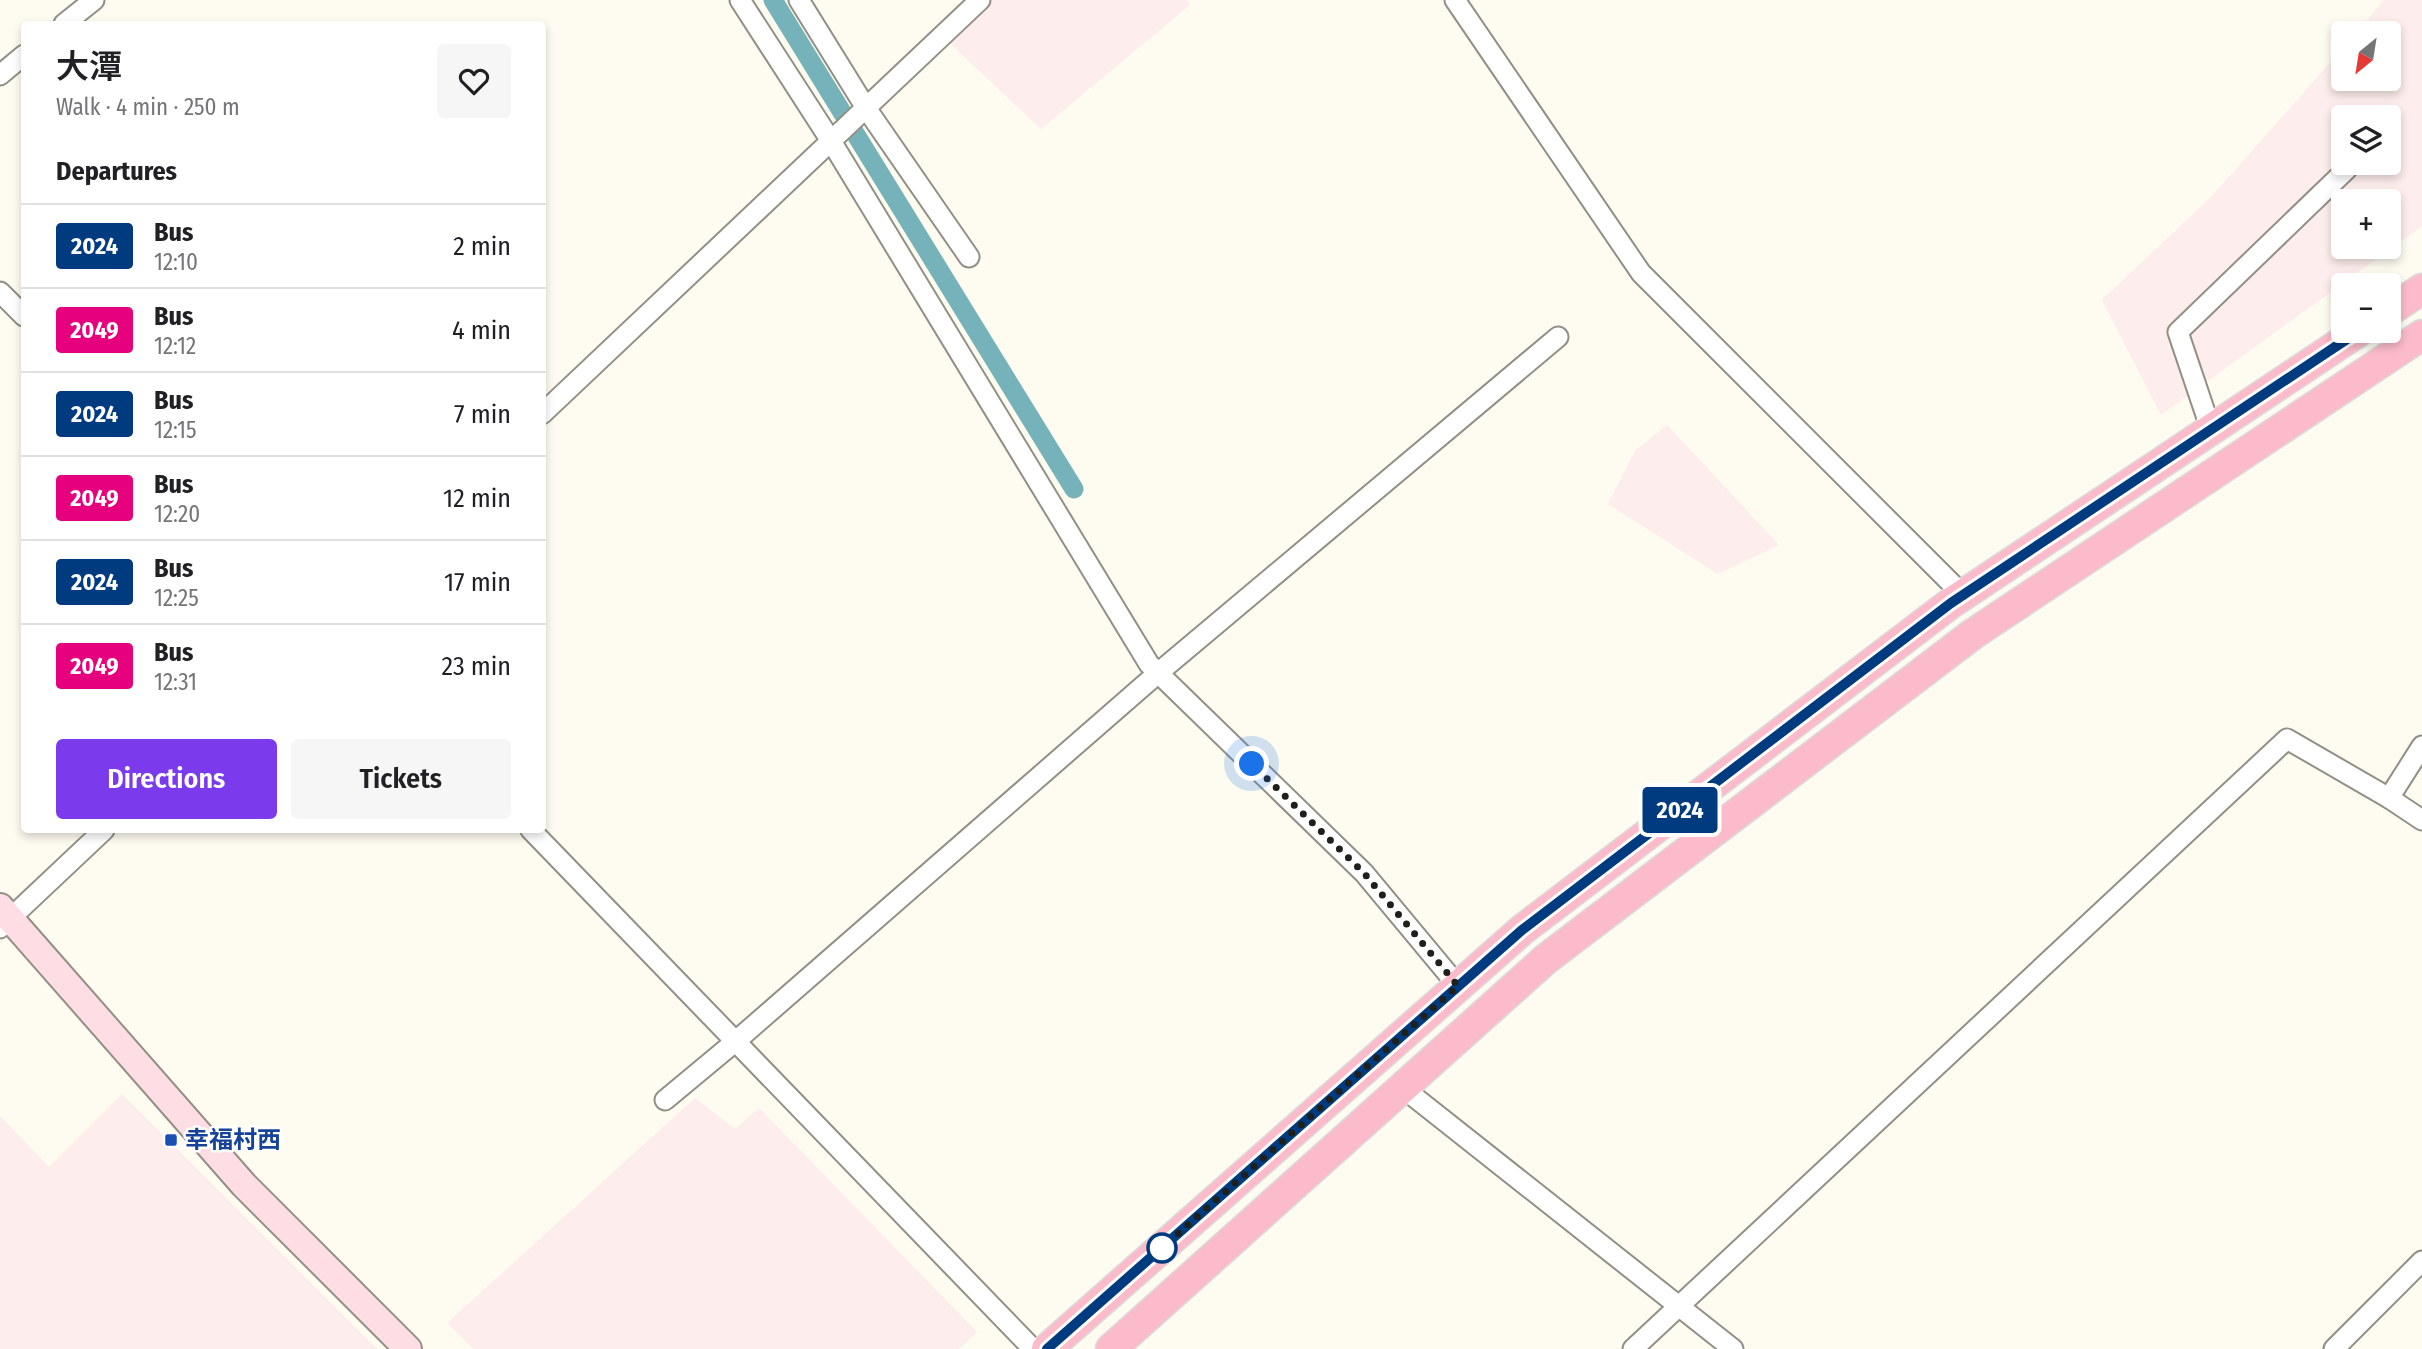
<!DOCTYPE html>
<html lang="en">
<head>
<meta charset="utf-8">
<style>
  body { margin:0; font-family:"Fira Sans Condensed","Noto Sans SC",sans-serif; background:#f6f6f6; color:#202124; height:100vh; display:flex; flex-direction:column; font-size:26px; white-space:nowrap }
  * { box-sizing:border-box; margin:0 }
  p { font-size:23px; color:#757577 }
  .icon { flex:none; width:38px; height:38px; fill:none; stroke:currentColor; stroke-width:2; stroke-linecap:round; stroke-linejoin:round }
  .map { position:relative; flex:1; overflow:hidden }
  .sheet { position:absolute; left:21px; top:21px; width:525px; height:812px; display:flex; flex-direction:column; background:#fff; border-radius:7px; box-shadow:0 4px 10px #0003 }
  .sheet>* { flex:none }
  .badge { padding:0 14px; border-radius:5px; font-size:24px; line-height:46px }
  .needle { width:46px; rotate:210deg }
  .fabs { position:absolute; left:2331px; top:21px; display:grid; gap:14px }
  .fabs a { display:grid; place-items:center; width:70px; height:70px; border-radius:7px; background:#fff; box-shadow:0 4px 10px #0003; font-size:35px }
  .you { position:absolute; width:35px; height:35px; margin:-18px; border:5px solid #fff; border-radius:50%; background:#1a73e8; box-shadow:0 0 0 10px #1a73e833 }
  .map>.badge { position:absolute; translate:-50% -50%; box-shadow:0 0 0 4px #fff }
  h2 { padding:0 35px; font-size:26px; line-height:63px }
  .round { display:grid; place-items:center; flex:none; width:74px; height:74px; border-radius:7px; background:#f6f6f6 }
  .head { display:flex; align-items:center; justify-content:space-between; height:119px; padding:0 35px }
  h1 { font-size:33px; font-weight:600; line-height:52px }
  .cta { display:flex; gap:14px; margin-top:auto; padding:14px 35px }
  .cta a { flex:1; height:80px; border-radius:7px; background:#7c3aed; color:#fff; font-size:28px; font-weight:600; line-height:80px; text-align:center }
  .cta a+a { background:#f6f6f6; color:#202124 }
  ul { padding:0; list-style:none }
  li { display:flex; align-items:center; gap:21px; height:84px; padding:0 35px; border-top:2px solid #e0e0e0 }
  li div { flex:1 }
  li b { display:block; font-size:26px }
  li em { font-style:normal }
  li .badge { min-width:77px; font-weight:700; text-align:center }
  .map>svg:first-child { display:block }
</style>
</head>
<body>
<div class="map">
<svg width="2422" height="1349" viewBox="0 0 2422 1349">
  <rect width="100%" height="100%" fill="#fefbf1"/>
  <g fill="#fdedec" fill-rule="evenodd">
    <polygon points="980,0 1187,0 1190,5 1041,129 942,36"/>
    <path d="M2384,0H2422V226L2161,415L2102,300L2212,196L2343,48V79H2389V33H2356ZM2343,117H2389V163H2343ZM2343,201H2389V247H2343Z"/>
    <polygon points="1667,425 1779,545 1718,574 1608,504 1635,451"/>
    <polygon points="122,1094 377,1349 0,1349 0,1116 49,1167"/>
    <polygon points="695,1098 735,1129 759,1108 977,1332 959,1349 474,1349 447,1323"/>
  </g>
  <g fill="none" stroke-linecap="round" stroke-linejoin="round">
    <polyline stroke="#76b2b9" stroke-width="19" points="773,0 1074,489"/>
    <g stroke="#929086" stroke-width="23">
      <g id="street">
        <polyline points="740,0 831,141 1149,664 1364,873 1458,986"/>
        <polyline points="799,0 866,108 969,257"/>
        <polyline points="1455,0 1641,273 1963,595"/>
        <polyline points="64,24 94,0"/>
        <polyline points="0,75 24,55"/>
        <polyline points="0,292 24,316"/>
        <polyline points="542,414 980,0"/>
        <polyline points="2211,430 2178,332 2347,169"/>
        <polyline points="2422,746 2389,798 2422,820"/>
        <polyline points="531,830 1033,1349"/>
        <polyline points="0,928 104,830"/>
        <polyline points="1403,1088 1733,1349"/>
        <polyline points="665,1100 736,1041 1158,673 1558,337"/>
        <polyline points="1633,1349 2287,739 2389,798"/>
        <polyline points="2334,1349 2422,1261"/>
      </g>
    </g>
    <g stroke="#929086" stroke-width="30">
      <polyline id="secondary" points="0,907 244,1185 408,1349"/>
    </g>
    <g stroke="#dbdbdb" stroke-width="33">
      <g id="primary">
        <polyline points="2389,311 2422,289"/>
        <polyline points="1047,1349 1522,930 1951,603 2359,331"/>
        <polyline points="1111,1349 1546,959 1973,634 2422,335"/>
      </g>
    </g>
    <use href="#street" stroke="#fff" stroke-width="19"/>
    <use href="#secondary" stroke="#fedde5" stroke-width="26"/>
    <use href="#primary" stroke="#fcbbca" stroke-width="30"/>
  </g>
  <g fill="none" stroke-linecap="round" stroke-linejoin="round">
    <g stroke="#fff" stroke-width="16">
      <polyline id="line" points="1047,1349 1522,930 1951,603 2359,331"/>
    </g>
    <use href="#line" stroke="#003b80" stroke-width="10"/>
    <polyline stroke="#1f1f1b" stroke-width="7" stroke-dasharray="0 12.6" points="1162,1248 1156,1253 1458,986 1364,873 1252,764"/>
  </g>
  <rect fill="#1a4fb4" stroke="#fff" stroke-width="2.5" x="164" y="1133" width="14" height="14" rx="3.5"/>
  <circle fill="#fff" stroke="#003b80" stroke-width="3.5" cx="1162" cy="1248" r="14"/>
  <g text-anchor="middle" stroke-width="5" stroke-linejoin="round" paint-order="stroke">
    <g font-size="24" font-weight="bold" fill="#164399" stroke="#fff" text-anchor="start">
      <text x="185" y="1148">幸福村西</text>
    </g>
  </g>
</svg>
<div class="fabs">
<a><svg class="needle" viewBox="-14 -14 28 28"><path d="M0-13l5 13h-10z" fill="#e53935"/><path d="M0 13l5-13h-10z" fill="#757577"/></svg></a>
<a><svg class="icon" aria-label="layers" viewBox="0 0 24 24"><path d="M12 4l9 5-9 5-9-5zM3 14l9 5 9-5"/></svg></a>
<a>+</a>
<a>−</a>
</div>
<div class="you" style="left:1252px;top:764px"></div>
<b class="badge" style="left:1680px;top:810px;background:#003b80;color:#fff">2024</b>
<section class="sheet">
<div class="head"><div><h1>大潭</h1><p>Walk · 4 min · 250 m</p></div><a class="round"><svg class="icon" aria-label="heart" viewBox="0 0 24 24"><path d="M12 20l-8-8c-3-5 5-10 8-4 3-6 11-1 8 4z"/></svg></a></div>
<h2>Departures</h2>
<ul>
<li><span class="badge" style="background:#003b80;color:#fff">2024</span><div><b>Bus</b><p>12:10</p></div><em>2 min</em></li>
<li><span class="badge" style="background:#e6007e;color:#fff">2049</span><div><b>Bus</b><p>12:12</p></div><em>4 min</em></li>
<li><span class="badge" style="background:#003b80;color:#fff">2024</span><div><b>Bus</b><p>12:15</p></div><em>7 min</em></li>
<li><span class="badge" style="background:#e6007e;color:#fff">2049</span><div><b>Bus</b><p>12:20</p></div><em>12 min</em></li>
<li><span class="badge" style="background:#003b80;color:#fff">2024</span><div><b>Bus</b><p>12:25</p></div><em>17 min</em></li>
<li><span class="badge" style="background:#e6007e;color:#fff">2049</span><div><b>Bus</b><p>12:31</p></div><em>23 min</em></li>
</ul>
<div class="cta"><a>Directions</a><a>Tickets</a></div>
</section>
</div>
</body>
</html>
